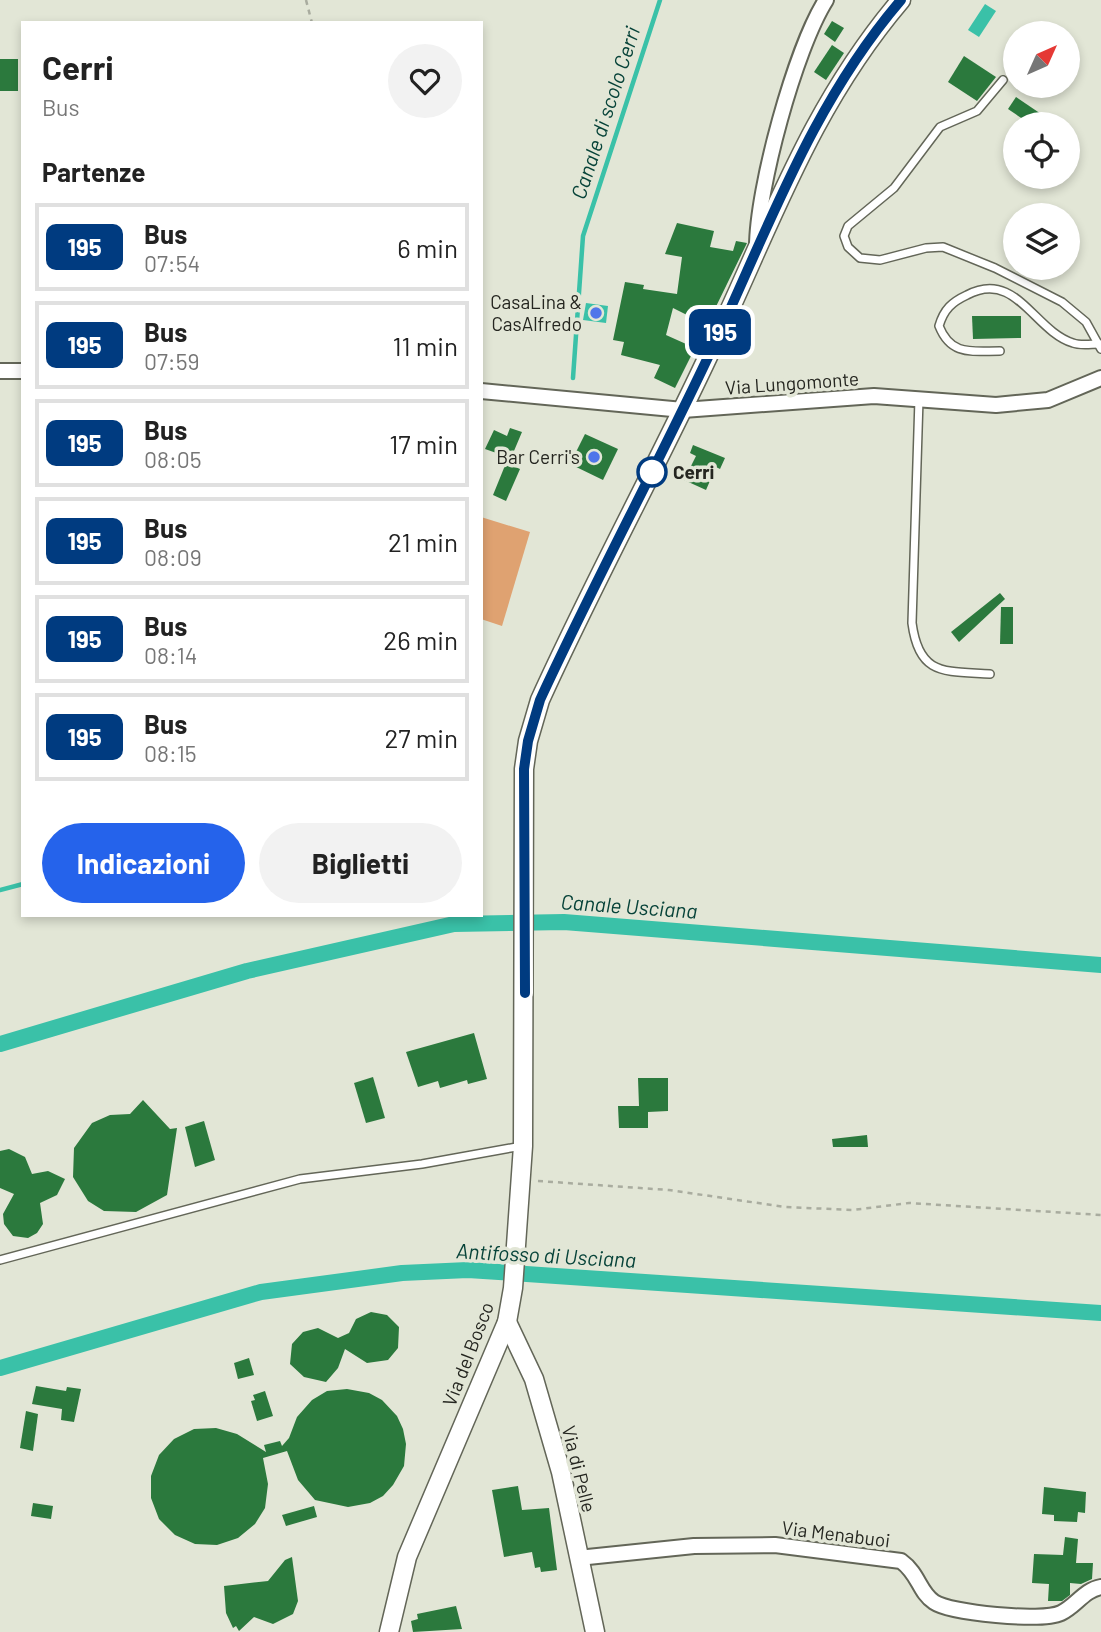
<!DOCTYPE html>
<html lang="it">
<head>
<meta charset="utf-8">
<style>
  body { margin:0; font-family:Barlow,sans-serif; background:#f2f2f2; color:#222; height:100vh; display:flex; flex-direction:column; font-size:26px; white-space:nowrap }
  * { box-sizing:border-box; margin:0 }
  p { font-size:23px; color:#767676 }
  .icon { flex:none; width:38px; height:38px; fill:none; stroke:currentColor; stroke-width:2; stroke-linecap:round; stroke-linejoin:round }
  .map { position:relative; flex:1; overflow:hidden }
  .drawer { position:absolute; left:21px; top:21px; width:462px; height:896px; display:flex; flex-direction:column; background:#fff; border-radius:0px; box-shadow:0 4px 10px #0003 }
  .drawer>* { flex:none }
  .badge { padding:0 14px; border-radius:10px; font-size:24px; line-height:46px }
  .needle { width:46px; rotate:45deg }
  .fabs { position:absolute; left:1003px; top:21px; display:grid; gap:14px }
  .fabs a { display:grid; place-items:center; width:77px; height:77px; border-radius:50%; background:#fff; box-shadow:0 4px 10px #0003; font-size:35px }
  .map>.badge { position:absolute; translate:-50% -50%; box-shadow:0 0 0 4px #fff }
  h2 { padding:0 21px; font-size:26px; line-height:63px }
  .round { display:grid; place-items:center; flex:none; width:74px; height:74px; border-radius:37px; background:#f2f2f2 }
  .head { display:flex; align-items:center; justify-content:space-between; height:119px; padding:0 21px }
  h1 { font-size:33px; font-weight:700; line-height:52px }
  .cta { display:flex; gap:14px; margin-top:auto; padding:14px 21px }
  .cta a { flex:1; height:80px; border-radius:42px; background:#2563eb; color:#fff; font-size:28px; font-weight:700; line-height:80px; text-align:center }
  .cta a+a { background:#f2f2f2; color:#222 }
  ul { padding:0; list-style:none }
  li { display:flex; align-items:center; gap:21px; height:88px; margin:0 14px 10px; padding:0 7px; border:4px solid #e0e0e0; border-radius:0px }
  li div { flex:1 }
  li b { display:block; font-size:26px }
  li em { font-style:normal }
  li .badge { min-width:77px; font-weight:700; text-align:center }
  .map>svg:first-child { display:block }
</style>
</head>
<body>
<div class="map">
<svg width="1101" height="1632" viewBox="0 0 1101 1632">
  <rect width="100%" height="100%" fill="#e2e6d6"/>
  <polygon fill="#dfa271" points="481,517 530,532 502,626 481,619"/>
  <g fill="#3ac1a8">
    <polygon points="985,4 996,11 979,37 968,30"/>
    <polygon points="586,303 608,306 606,323 583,320"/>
  </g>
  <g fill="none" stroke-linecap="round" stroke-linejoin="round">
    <g stroke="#3ac1a8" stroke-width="4.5">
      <polyline points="573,378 583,236 660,0"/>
      <polyline points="0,890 23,884"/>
    </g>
    <g stroke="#3ac1a8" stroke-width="16">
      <polyline points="0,1044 247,971 454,924 564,922 1101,965"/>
      <polyline points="0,1368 261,1292 402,1273 468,1270 1101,1313"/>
    </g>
  </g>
  <g fill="#2b793d">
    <polygon points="832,21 844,28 835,42 824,34"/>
    <polygon points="832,45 844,53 826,80 814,72"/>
    <polygon points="964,56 996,77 977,101 948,82"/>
    <rect x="0" y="59" width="18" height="32"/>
    <polygon points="1016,97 1044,116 1038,124 1030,124 1008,109"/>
    <polygon points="677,223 714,231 710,247 733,251 736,241 747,243 707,325 673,308 666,335 695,348 675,388 654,378 660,365 621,355 624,342 613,340 625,282 644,285 643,289 677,294 682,257 665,254"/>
    <polygon points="972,316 1021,316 1021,338 973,339"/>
    <polygon points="510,428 522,432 511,458 485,449 494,430 507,436"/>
    <polygon points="585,434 618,449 603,480 570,464"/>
    <polygon points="693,445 725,458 720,469 716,467 706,490 684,480 696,456 690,453"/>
    <polygon points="506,463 520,469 506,501 493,495"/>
    <polygon points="1000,593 1005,599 959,642 951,632"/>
    <polygon points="1001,607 1013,607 1013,644 1000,644"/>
    <polygon points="474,1033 487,1079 468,1084 467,1080 440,1088 438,1081 418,1087 406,1052"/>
    <polygon points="373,1077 385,1118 366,1123 354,1083"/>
    <polygon points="638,1078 668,1078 668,1111 648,1112 648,1128 619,1128 618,1106 639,1106"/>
    <polygon points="143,1100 170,1129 177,1128 167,1195 136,1212 104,1211 88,1201 73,1177 74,1148 92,1123 110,1115 130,1114"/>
    <polygon points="204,1121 215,1160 195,1167 185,1127"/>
    <polygon points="867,1135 868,1147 833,1147 832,1139"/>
    <polygon points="9,1149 25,1157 32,1174 48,1171 65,1179 57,1195 40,1203 43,1224 37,1233 28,1238 13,1236 4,1224 3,1214 14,1194 0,1188 0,1151"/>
    <polygon points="371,1312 387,1315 399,1327 398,1348 388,1360 367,1363 345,1349 338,1368 326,1382 304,1377 290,1364 292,1344 303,1332 318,1328 338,1338 349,1333 356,1319"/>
    <polygon points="249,1358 254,1375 238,1379 234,1363"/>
    <polygon points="36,1386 66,1391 67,1387 81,1389 74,1422 61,1420 62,1409 32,1404"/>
    <polygon points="347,1389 369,1393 382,1400 397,1416 403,1429 406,1444 404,1466 393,1485 383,1496 370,1503 348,1507 315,1500 298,1480 287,1451 263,1458 268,1484 265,1508 255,1524 238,1538 217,1545 195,1544 175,1535 159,1519 151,1498 151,1476 159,1455 174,1439 194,1429 216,1428 237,1434 266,1452 264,1445 280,1441 282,1446 289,1438 297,1417 312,1400 327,1391"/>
    <polygon points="265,1391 273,1416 257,1421 251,1401 255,1400 253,1395"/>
    <polygon points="26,1411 38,1414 33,1451 20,1448"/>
    <polygon points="518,1486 522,1510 549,1508 557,1570 541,1572 540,1567 535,1568 532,1552 504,1557 492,1490"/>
    <polygon points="1044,1487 1086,1492 1085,1513 1078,1512 1077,1522 1054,1521 1054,1515 1042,1514"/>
    <polygon points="33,1503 53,1506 51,1519 31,1516"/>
    <polygon points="314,1506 317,1517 286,1526 282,1515"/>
    <polygon points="1065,1537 1078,1539 1076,1563 1093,1563 1092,1579 1081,1584 1070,1583 1070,1595 1062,1601 1048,1601 1049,1584 1032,1583 1034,1554 1063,1555"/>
    <polygon points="292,1557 298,1601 293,1614 273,1624 254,1617 239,1631 236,1626 233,1628 226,1613 224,1586 268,1581 285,1560"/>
    <polygon points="456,1606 462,1629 413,1632 411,1621 418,1619 417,1614"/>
  </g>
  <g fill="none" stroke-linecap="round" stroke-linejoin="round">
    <g stroke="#636658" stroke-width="10">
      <g id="service">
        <polyline points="1003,80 977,111 940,127 894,188 848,226 844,236 848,247 860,258 880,260 926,248 943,247 995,268 1062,302 1086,322 1101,349"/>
        <path d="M1000,351C971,351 951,356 939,326C944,309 952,302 967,295C1016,269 1034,331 1073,343C1080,346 1091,344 1100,344"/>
        <path d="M919,399L912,623C919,676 944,671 990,674"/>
        <polyline points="0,1260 300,1179 422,1164 522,1146"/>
      </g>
    </g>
    <g stroke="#636658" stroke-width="18">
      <g id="minor">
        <path d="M757,247C757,189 795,49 826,0"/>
        <polyline points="0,371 23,371"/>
        <polyline points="481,391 683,410 874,396 996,405 1048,400 1101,378"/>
        <path d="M578,1558L694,1546L775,1545L901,1561C919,1574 919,1592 934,1602C950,1613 1042,1622 1061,1613C1076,1606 1084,1590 1101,1587"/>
      </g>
    </g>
    <g stroke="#636658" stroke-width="21">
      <g id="tertiary">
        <polyline points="507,1322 534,1379 561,1472 595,1632"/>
        <path d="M389,1632L407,1557L507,1322L513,1288L523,1146L524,769L528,741L540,700C594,581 657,466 712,348C771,224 810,107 901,0"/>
      </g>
    </g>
    <g stroke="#a9ac9f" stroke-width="2.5" stroke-dasharray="5 5" stroke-linecap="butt">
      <polyline points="306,0 312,23"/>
      <polyline points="538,1181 669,1190 785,1207 853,1210 909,1203 1101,1215"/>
    </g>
    <use href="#service" stroke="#fff" stroke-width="7"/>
    <use href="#minor" stroke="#fff" stroke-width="14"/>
    <use href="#tertiary" stroke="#fff" stroke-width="18"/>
  </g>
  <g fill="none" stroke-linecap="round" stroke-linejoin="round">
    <g stroke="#fff" stroke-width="16">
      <path id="line" d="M525,993L524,769L528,741L540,700C594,583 655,470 710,353C768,230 811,105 901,0"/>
    </g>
    <use href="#line" stroke="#003b80" stroke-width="10"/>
  </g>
  <g fill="#5076ea" stroke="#e2e6d6" stroke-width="2.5">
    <circle cx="596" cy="313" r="7"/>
    <circle cx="594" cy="457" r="7"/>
  </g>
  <circle fill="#fff" stroke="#003b80" stroke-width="3.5" cx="652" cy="472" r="14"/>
  <g text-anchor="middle" stroke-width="7" stroke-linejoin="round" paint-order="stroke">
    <g font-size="19" fill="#252620" stroke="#e2e6d6" text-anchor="end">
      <text x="582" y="309">CasaLina &amp;<tspan x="582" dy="22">CasAlfredo</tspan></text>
      <text x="580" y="464">Bar Cerri's</text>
    </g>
    <g font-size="19" fill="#252620" stroke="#e2e6d6">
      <text transform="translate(792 383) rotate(-4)" y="7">Via Lungomonte</text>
      <text transform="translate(468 1354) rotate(-69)" y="7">Via del Bosco</text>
      <text transform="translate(579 1469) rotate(76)" y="7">Via di Pelle</text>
      <text transform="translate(836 1534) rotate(7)" y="7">Via Menabuoi</text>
    </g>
    <g font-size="19" font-weight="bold" fill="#252620" stroke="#e2e6d6" text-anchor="start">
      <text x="673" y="479">Cerri</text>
    </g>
    <g font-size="21" font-style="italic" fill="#074339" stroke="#e2e6d6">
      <text transform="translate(606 113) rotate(-72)" y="7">Canale di scolo Cerri</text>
      <text transform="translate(629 907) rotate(4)" y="7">Canale Usciana</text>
      <text transform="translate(546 1256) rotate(3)" y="7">Antifosso di Usciana</text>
    </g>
  </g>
</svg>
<div class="fabs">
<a><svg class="needle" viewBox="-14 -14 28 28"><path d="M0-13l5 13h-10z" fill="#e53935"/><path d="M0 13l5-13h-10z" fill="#767676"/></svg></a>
<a><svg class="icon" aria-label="locate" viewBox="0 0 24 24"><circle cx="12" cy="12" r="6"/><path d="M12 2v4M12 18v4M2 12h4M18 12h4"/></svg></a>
<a><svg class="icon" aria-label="layers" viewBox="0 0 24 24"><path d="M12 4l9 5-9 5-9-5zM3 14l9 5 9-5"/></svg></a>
</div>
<b class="badge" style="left:720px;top:332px;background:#003b80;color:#fff">195</b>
<section class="drawer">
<div class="head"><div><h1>Cerri</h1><p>Bus</p></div><a class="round"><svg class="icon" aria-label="heart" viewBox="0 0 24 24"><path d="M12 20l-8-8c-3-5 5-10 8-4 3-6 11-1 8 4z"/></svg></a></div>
<h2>Partenze</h2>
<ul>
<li><span class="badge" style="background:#003b80;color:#fff">195</span><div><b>Bus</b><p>07:54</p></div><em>6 min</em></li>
<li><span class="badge" style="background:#003b80;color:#fff">195</span><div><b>Bus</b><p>07:59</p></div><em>11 min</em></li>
<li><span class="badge" style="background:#003b80;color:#fff">195</span><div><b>Bus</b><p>08:05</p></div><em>17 min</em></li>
<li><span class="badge" style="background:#003b80;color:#fff">195</span><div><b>Bus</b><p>08:09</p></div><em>21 min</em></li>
<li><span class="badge" style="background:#003b80;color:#fff">195</span><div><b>Bus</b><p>08:14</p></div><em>26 min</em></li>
<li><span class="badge" style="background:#003b80;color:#fff">195</span><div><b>Bus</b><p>08:15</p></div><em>27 min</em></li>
</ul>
<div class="cta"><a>Indicazioni</a><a>Biglietti</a></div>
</section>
</div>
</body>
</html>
